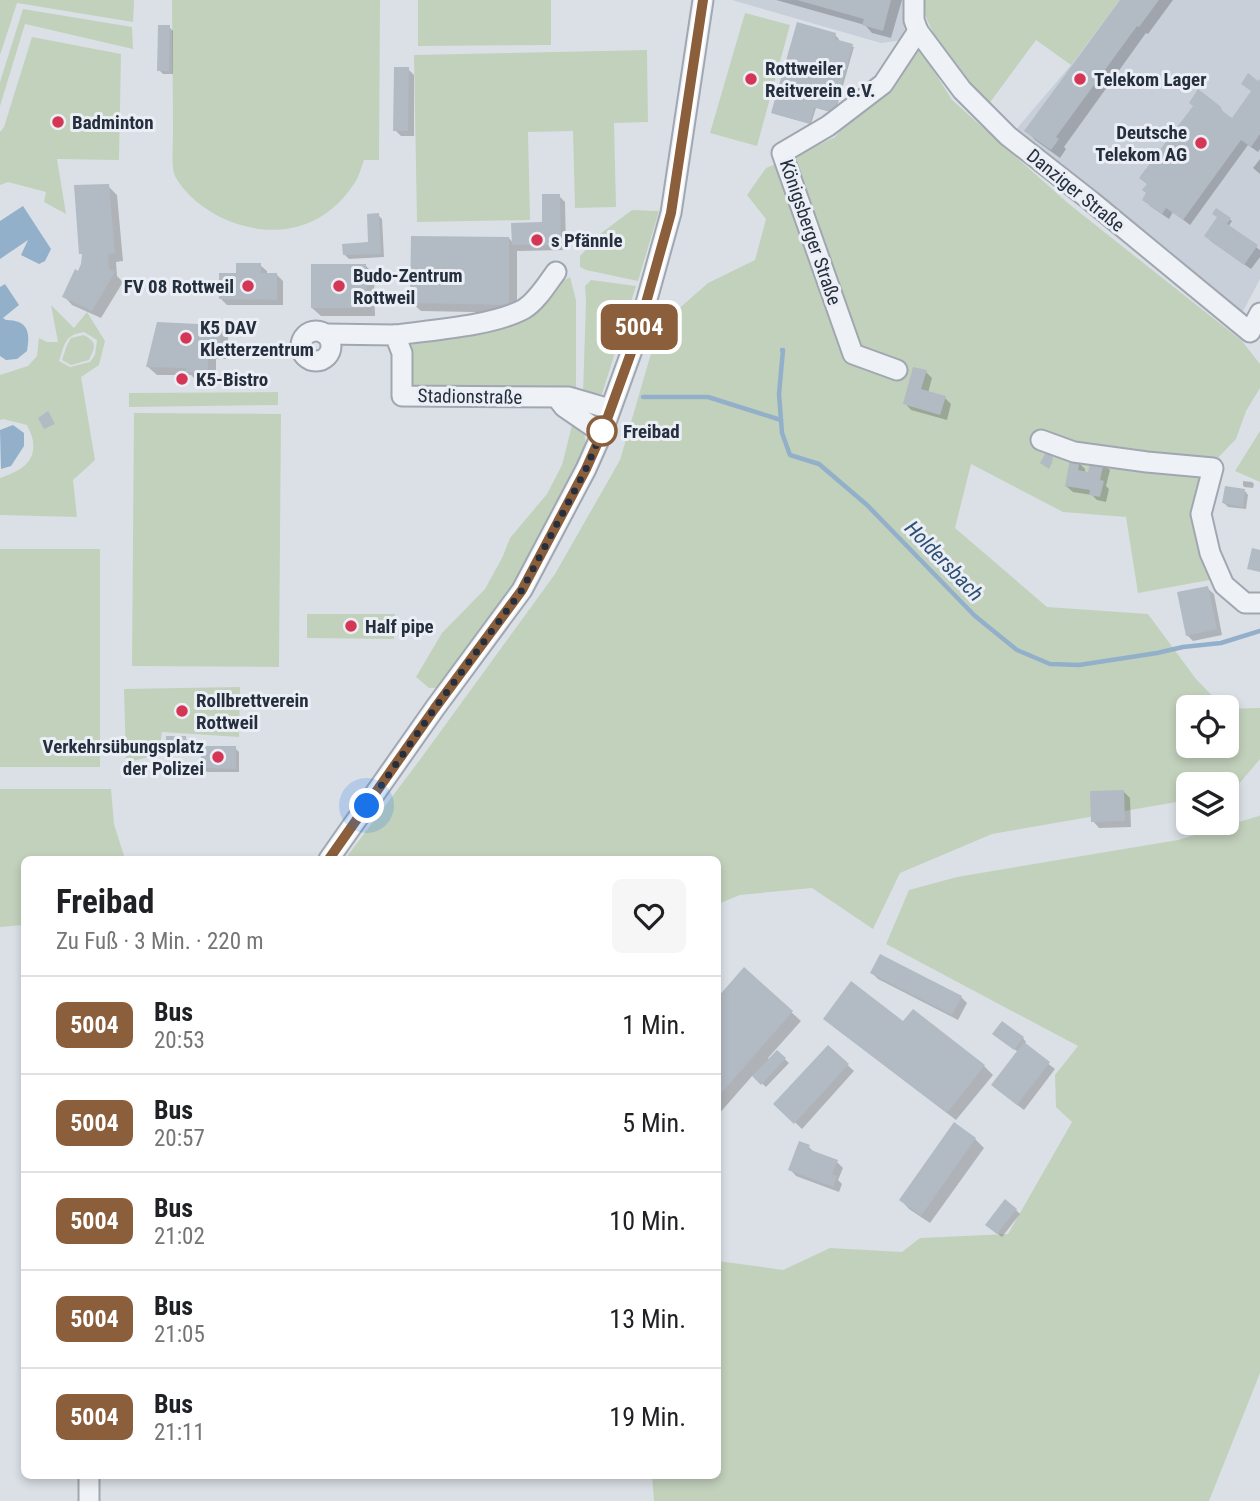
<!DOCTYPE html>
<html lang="de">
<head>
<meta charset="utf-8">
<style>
  body { margin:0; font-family:"Roboto Condensed",sans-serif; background:#f6f6f6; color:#202124; height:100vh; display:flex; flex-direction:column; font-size:26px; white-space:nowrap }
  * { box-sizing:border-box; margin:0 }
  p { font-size:23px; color:#757577 }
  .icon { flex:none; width:38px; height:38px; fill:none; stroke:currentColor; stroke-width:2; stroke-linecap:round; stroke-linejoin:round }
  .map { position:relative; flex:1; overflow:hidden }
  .panel { position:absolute; left:21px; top:856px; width:700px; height:623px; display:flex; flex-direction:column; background:#fff; border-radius:10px; box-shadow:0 4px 10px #0003 }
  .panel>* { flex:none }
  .badge { padding:0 14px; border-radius:10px; font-size:24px; line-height:46px }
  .buttons { position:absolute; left:1176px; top:695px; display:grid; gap:14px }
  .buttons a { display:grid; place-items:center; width:63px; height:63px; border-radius:10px; background:#fff; box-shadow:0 4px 10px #0003; font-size:35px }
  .you { position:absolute; width:35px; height:35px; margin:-18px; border:5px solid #fff; border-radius:50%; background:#1a73e8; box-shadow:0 0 0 10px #1a73e833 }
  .map>.badge { position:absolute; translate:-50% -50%; box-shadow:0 0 0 4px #fff }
  .round { display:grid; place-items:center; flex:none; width:74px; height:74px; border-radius:10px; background:#f6f6f6 }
  .headline { display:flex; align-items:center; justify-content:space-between; height:119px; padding:0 35px }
  h1 { font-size:33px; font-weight:700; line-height:52px }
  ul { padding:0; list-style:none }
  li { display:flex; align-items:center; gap:21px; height:98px; padding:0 35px; border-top:2px solid #e0e0e0 }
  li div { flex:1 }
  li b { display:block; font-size:26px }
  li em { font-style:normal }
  li .badge { min-width:77px; font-weight:700; text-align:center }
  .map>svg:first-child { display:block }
</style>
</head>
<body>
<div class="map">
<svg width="1260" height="1501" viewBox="0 0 1260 1501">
  <rect width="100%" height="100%" fill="#dbe0e7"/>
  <g fill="#c9cfd9">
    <polygon points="732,0 906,0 904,40 881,43"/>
    <polygon points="1120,0 1260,0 1260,279 1240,317 1013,133 1071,65"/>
  </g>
  <g fill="#c2d1bc" fill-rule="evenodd">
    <polygon points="0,0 134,0 133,22 17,3 0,55"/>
    <path d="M172,0H380L379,160H364C361,168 359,177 354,184C323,231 272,241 222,218C204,209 185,195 175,176C171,168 173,144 173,134C173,89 172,45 172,0Z"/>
    <polygon points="418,0 551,0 551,45 418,46"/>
    <path d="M921,0H1120L1071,65L1036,40L988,105C964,78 927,35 921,0Z"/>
    <polygon points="23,9 132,27 133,49 25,24 0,106 0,82"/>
    <polygon points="745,13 790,25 757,146 710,133"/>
    <polygon points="32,37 121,54 119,160 57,159 66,214 44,202 46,192 8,182 0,185 0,132 4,127"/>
    <polygon points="919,47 952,100 1069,204 1242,341 1260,364 1260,388 1246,411 1236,439 1212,464 1198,516 1215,579 1138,593 1126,517 1063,512 971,464 955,528 1047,607 1148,614 1196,679 1223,707 1188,707 1188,746 1227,746 1227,709 1260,708 1260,759 1233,791 1227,792 1227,784 1188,784 1188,800 992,834 900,873 873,929 812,888 740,895 718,904 718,859 345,859 419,761 555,574 620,460 659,326 708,283 755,260 766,219 747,195 766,168 797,155 835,137 842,129 892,87"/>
    <polygon points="647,50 648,122 614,123 616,207 575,208 573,131 528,132 530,220 417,222 414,55"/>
    <polygon points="632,210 659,211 638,281 586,270 580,267 580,256 600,234"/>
    <path d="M570,277L576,300V393L423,389L413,385C409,374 404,354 413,344C416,341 420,339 423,337L527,313L551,297L561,282Z"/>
    <polygon points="591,280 636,286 602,394 583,393 586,301 585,286"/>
    <path d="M51,305L74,328L87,312L105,341L99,365L81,377L95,460L73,480L77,517L0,515V478C17,472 36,464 33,442C33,437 29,430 27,425L3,419L0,420V375L28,366L37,356L39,338L47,342H58ZM84,332L97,340L95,355L90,362L70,367L59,361C65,344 64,335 84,332Z"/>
    <path d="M84,335C98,343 95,347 89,360L71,365L62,360L67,345L71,338Z"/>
    <polygon points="278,392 278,405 129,407 129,393"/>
    <polygon points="134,413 281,414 279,667 132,666"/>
    <path d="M573,421C586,433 587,436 584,453L515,584L441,688H429L416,677L442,633L485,589L503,556L510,538L547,494L562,465Z"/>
    <polygon points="1260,431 1260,482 1235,471"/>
    <rect x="0" y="549" width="100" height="218"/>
    <polygon points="307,614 395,614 394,639 307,638"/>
    <polygon points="240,687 239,737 162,732 159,754 126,763 124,689"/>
    <polygon points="0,789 111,789 114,824 125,859 24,859 24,925 0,927"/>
    <polygon points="1260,815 1260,1373 1209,1501 654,1501 652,1475 718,1475 718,1261 783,1270 830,1248 902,1252 920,1238 1008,1234 1072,1122 1056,1107 1055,1075 1078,1046 886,944 909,890 957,877 1178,840 1259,816"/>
  </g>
  <g fill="#93b0ca">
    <polygon points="23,206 51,249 45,261 39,264 21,255 28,240 0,259 0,221"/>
    <path d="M5,284L19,305L3,318L6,320C27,320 31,331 27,351L17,359L6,360L0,356V287Z"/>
    <polygon points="13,425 24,433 24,446 11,466 1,469 0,430"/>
  </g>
  <g fill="#0003">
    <polygon points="776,0 902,0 891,38 872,33 865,25"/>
    <polygon points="1122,0 1173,0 1148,34 1146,33 1064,147 1066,149 1060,158 1035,140 1027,131"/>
    <polygon points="169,27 173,31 173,74 163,74 159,70"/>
    <polygon points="835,35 839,39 838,42 854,47 835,113 816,108 811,124 775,114 773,113"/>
    <polygon points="408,69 414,75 414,136 401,136 395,130"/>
    <polygon points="1260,82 1260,149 1258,152 1248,145 1190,225 1173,212 1169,219 1150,206 1148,185 1141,178 1214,103 1232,120 1253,92 1243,83 1259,83"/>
    <polygon points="1260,159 1260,174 1253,168"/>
    <polygon points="108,186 117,195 123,261 116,262 117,276 123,282 101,318 72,305 64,296 79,273 84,256 81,253"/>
    <polygon points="559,196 565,202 566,250 517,251 517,313 421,311 412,303 509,238 513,243 544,224"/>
    <polygon points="1217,210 1232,221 1228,227 1260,250 1260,257 1251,269 1212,242 1206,236 1219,217"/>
    <polygon points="378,215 382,219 384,257 349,259 345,255 370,244"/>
    <polygon points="260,265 267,271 267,275 277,275 283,281 283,305 227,305 221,299 237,275"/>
    <polygon points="366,266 374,274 375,316 321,316 312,308"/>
    <polygon points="219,327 228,335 228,359 216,359 216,381 196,380 191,375 157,375 148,367"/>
    <polygon points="926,372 932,378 928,393 945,398 951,404 947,420 911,410 905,403"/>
    <polygon points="1079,463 1085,469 1085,473 1090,474 1103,464 1110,470 1106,486 1109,489 1106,502 1097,500 1092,495 1073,492 1066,486"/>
    <polygon points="1243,481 1252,482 1254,484 1253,488 1244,487 1243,485"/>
    <polygon points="1245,491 1248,495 1246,509 1228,507 1224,503"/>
    <polygon points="1207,588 1214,594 1222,635 1193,641 1187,635"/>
    <polygon points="185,738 189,742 189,753 172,753 168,749"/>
    <polygon points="235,748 239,752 239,772 207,772 203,768"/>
    <polygon points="1123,791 1130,798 1131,827 1099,828 1093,821"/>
    <polygon points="744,969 801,1021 768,1058 770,1060 777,1052 789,1063 766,1087 753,1075 718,1115 718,999"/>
    <polygon points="872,973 961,997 967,1003 958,1020 878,979"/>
    <polygon points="904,1024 984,1066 993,1075 956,1120 834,1027"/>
    <polygon points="999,1037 1023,1038 1026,1042 1024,1045 1055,1069 1024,1110 999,1091 1018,1052"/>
    <polygon points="828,1047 854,1071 802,1129 776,1104"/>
    <polygon points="955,1125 975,1139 984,1148 930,1223 909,1209 901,1200"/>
    <polygon points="809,1147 815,1153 837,1162 843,1168 838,1180 842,1184 839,1192 796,1176 790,1169"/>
    <polygon points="1016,1210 1020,1214 1002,1237 991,1229"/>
  </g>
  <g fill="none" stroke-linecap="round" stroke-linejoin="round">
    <g stroke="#93b0ca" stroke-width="4.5">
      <polyline points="782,350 783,350 779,394 782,433 790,455 819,464 867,505 975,616 1017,650 1050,664 1079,665 1157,653 1183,647 1221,643 1260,631"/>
      <polyline points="643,397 708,397 781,420"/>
    </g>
  </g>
  <g fill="#b2bac4">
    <polygon points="797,0 891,0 883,31 862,25 864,19"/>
    <polygon points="1120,0 1159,0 1139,27 1137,26 1056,137 1059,139 1051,150 1024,131"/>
    <polygon points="797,22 836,33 835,39 853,44 834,113 814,107 810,124 771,113"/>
    <polygon points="158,25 170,25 169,71 157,71"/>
    <polygon points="394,67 409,67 408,131 393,131"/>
    <polygon points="1248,73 1258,81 1260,79 1260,134 1251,147 1241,140 1183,220 1166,208 1162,214 1142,200 1146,193 1142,190 1147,184 1139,178 1193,106 1189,103 1198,89 1215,102 1221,107 1222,111 1232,118 1251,91 1241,84"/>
    <polygon points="109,184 115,253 108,254 109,268 115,272 92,311 62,297 75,269 78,271 81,264 82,254 79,254 74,185"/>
    <polygon points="542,194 560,194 561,245 512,245 511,223 542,222"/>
    <polygon points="1216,208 1231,218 1227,224 1258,245 1244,265 1204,236 1217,217 1212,214"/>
    <polygon points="379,213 381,254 343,255 342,244 368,242 367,214"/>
    <polygon points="411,236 509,237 509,305 410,303"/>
    <polygon points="236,263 261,263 261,273 277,273 277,300 219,299 219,273 236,273"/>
    <polygon points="311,264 366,264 367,308 311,308"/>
    <polygon points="157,322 220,325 220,352 208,352 208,373 186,372 186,368 146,367"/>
    <polygon points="913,367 927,370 921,389 946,396 940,415 903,404"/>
    <polygon points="48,411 55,424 44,429 38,418"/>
    <polygon points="1046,452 1053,456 1052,463 1049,469 1040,463"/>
    <polygon points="1070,459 1080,461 1078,470 1088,472 1091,460 1104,462 1100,480 1104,481 1100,497 1089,495 1090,490 1065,486"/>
    <polygon points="1225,486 1245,489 1243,507 1222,503"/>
    <polygon points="1252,548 1260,550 1260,572 1247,569"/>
    <polygon points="1208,586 1217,629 1186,636 1177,592"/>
    <rect x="166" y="736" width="20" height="14"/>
    <polygon points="201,746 236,746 236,769 201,768"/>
    <polygon points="1124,790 1125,821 1091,822 1090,791"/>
    <polygon points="880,954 962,996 952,1015 870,973"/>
    <polygon points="744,967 793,1011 718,1097 718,997"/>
    <polygon points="851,981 903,1021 913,1009 985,1065 947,1113 823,1019"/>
    <polygon points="1002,1021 1024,1037 1014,1050 992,1034"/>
    <polygon points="1024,1042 1050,1062 1017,1105 991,1085"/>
    <polygon points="828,1045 849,1064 794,1124 773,1104"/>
    <polygon points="777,1050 786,1058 761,1085 752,1076"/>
    <polygon points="954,1122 976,1138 921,1216 899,1200"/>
    <polygon points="799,1141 810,1145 808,1149 838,1160 832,1174 837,1176 833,1187 788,1170"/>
    <polygon points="1005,1199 1017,1209 997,1234 985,1225"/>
  </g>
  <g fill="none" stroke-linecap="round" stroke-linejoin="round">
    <g stroke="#a1a7b1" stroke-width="23">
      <g id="minor">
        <polyline points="914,0 914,20 918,31 962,90 1008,136 1091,201 1250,332 1260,313"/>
        <circle cx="316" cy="346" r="15"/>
        <polyline points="325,334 395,335 402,353 402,396 569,397 610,409"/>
        <path d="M395,335C431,330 493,326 524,309C537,301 547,284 556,272"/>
        <polyline points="897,370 853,354 782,153 828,126 883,84 918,31"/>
        <polyline points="557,398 564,407 602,433"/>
        <polyline points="1041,440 1074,452 1147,462 1213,468 1201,514 1210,553 1224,585 1245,603 1260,603"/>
        <polyline points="329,859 435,708 522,590 586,469 602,433 636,339 671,213 703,0"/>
        <polyline points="89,1501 89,1475"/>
      </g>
    </g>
    <use href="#minor" stroke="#eef1f5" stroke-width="19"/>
  </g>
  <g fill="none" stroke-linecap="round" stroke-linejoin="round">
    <g stroke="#fff" stroke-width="16">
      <polyline id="line" points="329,859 435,708 522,590 586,469 602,433 636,339 671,213 703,0"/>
    </g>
    <use href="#line" stroke="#8b5e3c" stroke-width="10"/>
    <polyline stroke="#252f3e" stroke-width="7" stroke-dasharray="0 12.6" points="367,806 435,708 522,590 586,469 602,431"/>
  </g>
  <g fill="#d63655" stroke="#ebeff5" stroke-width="2.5">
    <circle cx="751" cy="79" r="7"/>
    <circle cx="1080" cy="79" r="7"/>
    <circle cx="58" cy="122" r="7"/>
    <circle cx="1201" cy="143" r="7"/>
    <circle cx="537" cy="240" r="7"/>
    <circle cx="248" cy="286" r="7"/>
    <circle cx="339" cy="286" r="7"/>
    <circle cx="186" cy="338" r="7"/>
    <circle cx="182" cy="379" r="7"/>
    <circle cx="351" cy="626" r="7"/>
    <circle cx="182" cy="711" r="7"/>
    <circle cx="218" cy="757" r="7"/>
  </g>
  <circle fill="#fff" stroke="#8b5e3c" stroke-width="3.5" cx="602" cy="431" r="14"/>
  <g text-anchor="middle" stroke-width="6" stroke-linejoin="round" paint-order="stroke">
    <g font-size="19" font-weight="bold" fill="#252f3e" stroke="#ebeff5" text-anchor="start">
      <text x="765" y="75">Rottweiler<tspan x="765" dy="22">Reitverein e.V.</tspan></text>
      <text x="1094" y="86">Telekom Lager</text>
      <text x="72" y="129">Badminton</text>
      <text x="1187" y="139" text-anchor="end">Deutsche<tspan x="1187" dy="22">Telekom AG</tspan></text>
      <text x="551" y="247">s Pfännle</text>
      <text x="353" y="282">Budo-Zentrum<tspan x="353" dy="22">Rottweil</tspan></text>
      <text x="234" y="293" text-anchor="end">FV 08 Rottweil</text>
      <text x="200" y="334">K5 DAV<tspan x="200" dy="22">Kletterzentrum</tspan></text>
      <text x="196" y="386">K5-Bistro</text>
      <text x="365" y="633">Half pipe</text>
      <text x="196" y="707">Rollbrettverein<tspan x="196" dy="22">Rottweil</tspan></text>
      <text x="204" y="753" text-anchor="end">Verkehrsübungsplatz<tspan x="204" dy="22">der Polizei</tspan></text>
    </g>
    <g font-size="19" fill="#252f3e" stroke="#ebeff5">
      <text transform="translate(1076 190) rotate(39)" y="7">Danziger Straße</text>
      <text transform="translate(811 232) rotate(71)" y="7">Königsberger Straße</text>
      <text transform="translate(470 396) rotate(1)" y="7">Stadionstraße</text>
    </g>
    <g font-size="19" font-weight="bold" fill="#252f3e" stroke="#ebeff5" text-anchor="start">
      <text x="623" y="438">Freibad</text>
    </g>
    <g font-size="21" font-style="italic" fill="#2c4f74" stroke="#ebeff5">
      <text transform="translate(944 561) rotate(46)" y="7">Holdersbach</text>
    </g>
  </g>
</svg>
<div class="buttons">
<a><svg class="icon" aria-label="locate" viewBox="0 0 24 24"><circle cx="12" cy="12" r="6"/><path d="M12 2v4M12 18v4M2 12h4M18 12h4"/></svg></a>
<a><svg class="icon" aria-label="layers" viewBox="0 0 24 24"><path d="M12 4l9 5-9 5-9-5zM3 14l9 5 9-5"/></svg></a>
</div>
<div class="you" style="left:367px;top:806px"></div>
<b class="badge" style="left:639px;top:327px;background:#8b5e3c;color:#fff">5004</b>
<section class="panel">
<div class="headline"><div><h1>Freibad</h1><p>Zu Fuß · 3 Min. · 220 m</p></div><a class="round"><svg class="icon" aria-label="heart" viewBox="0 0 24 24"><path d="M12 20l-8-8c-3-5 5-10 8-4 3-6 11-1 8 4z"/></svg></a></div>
<ul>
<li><span class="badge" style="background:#8b5e3c;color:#fff">5004</span><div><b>Bus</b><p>20:53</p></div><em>1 Min.</em></li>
<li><span class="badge" style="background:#8b5e3c;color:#fff">5004</span><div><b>Bus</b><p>20:57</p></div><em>5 Min.</em></li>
<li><span class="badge" style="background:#8b5e3c;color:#fff">5004</span><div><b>Bus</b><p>21:02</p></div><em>10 Min.</em></li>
<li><span class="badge" style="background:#8b5e3c;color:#fff">5004</span><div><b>Bus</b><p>21:05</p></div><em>13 Min.</em></li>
<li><span class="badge" style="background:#8b5e3c;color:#fff">5004</span><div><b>Bus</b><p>21:11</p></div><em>19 Min.</em></li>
</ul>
</section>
</div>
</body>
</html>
